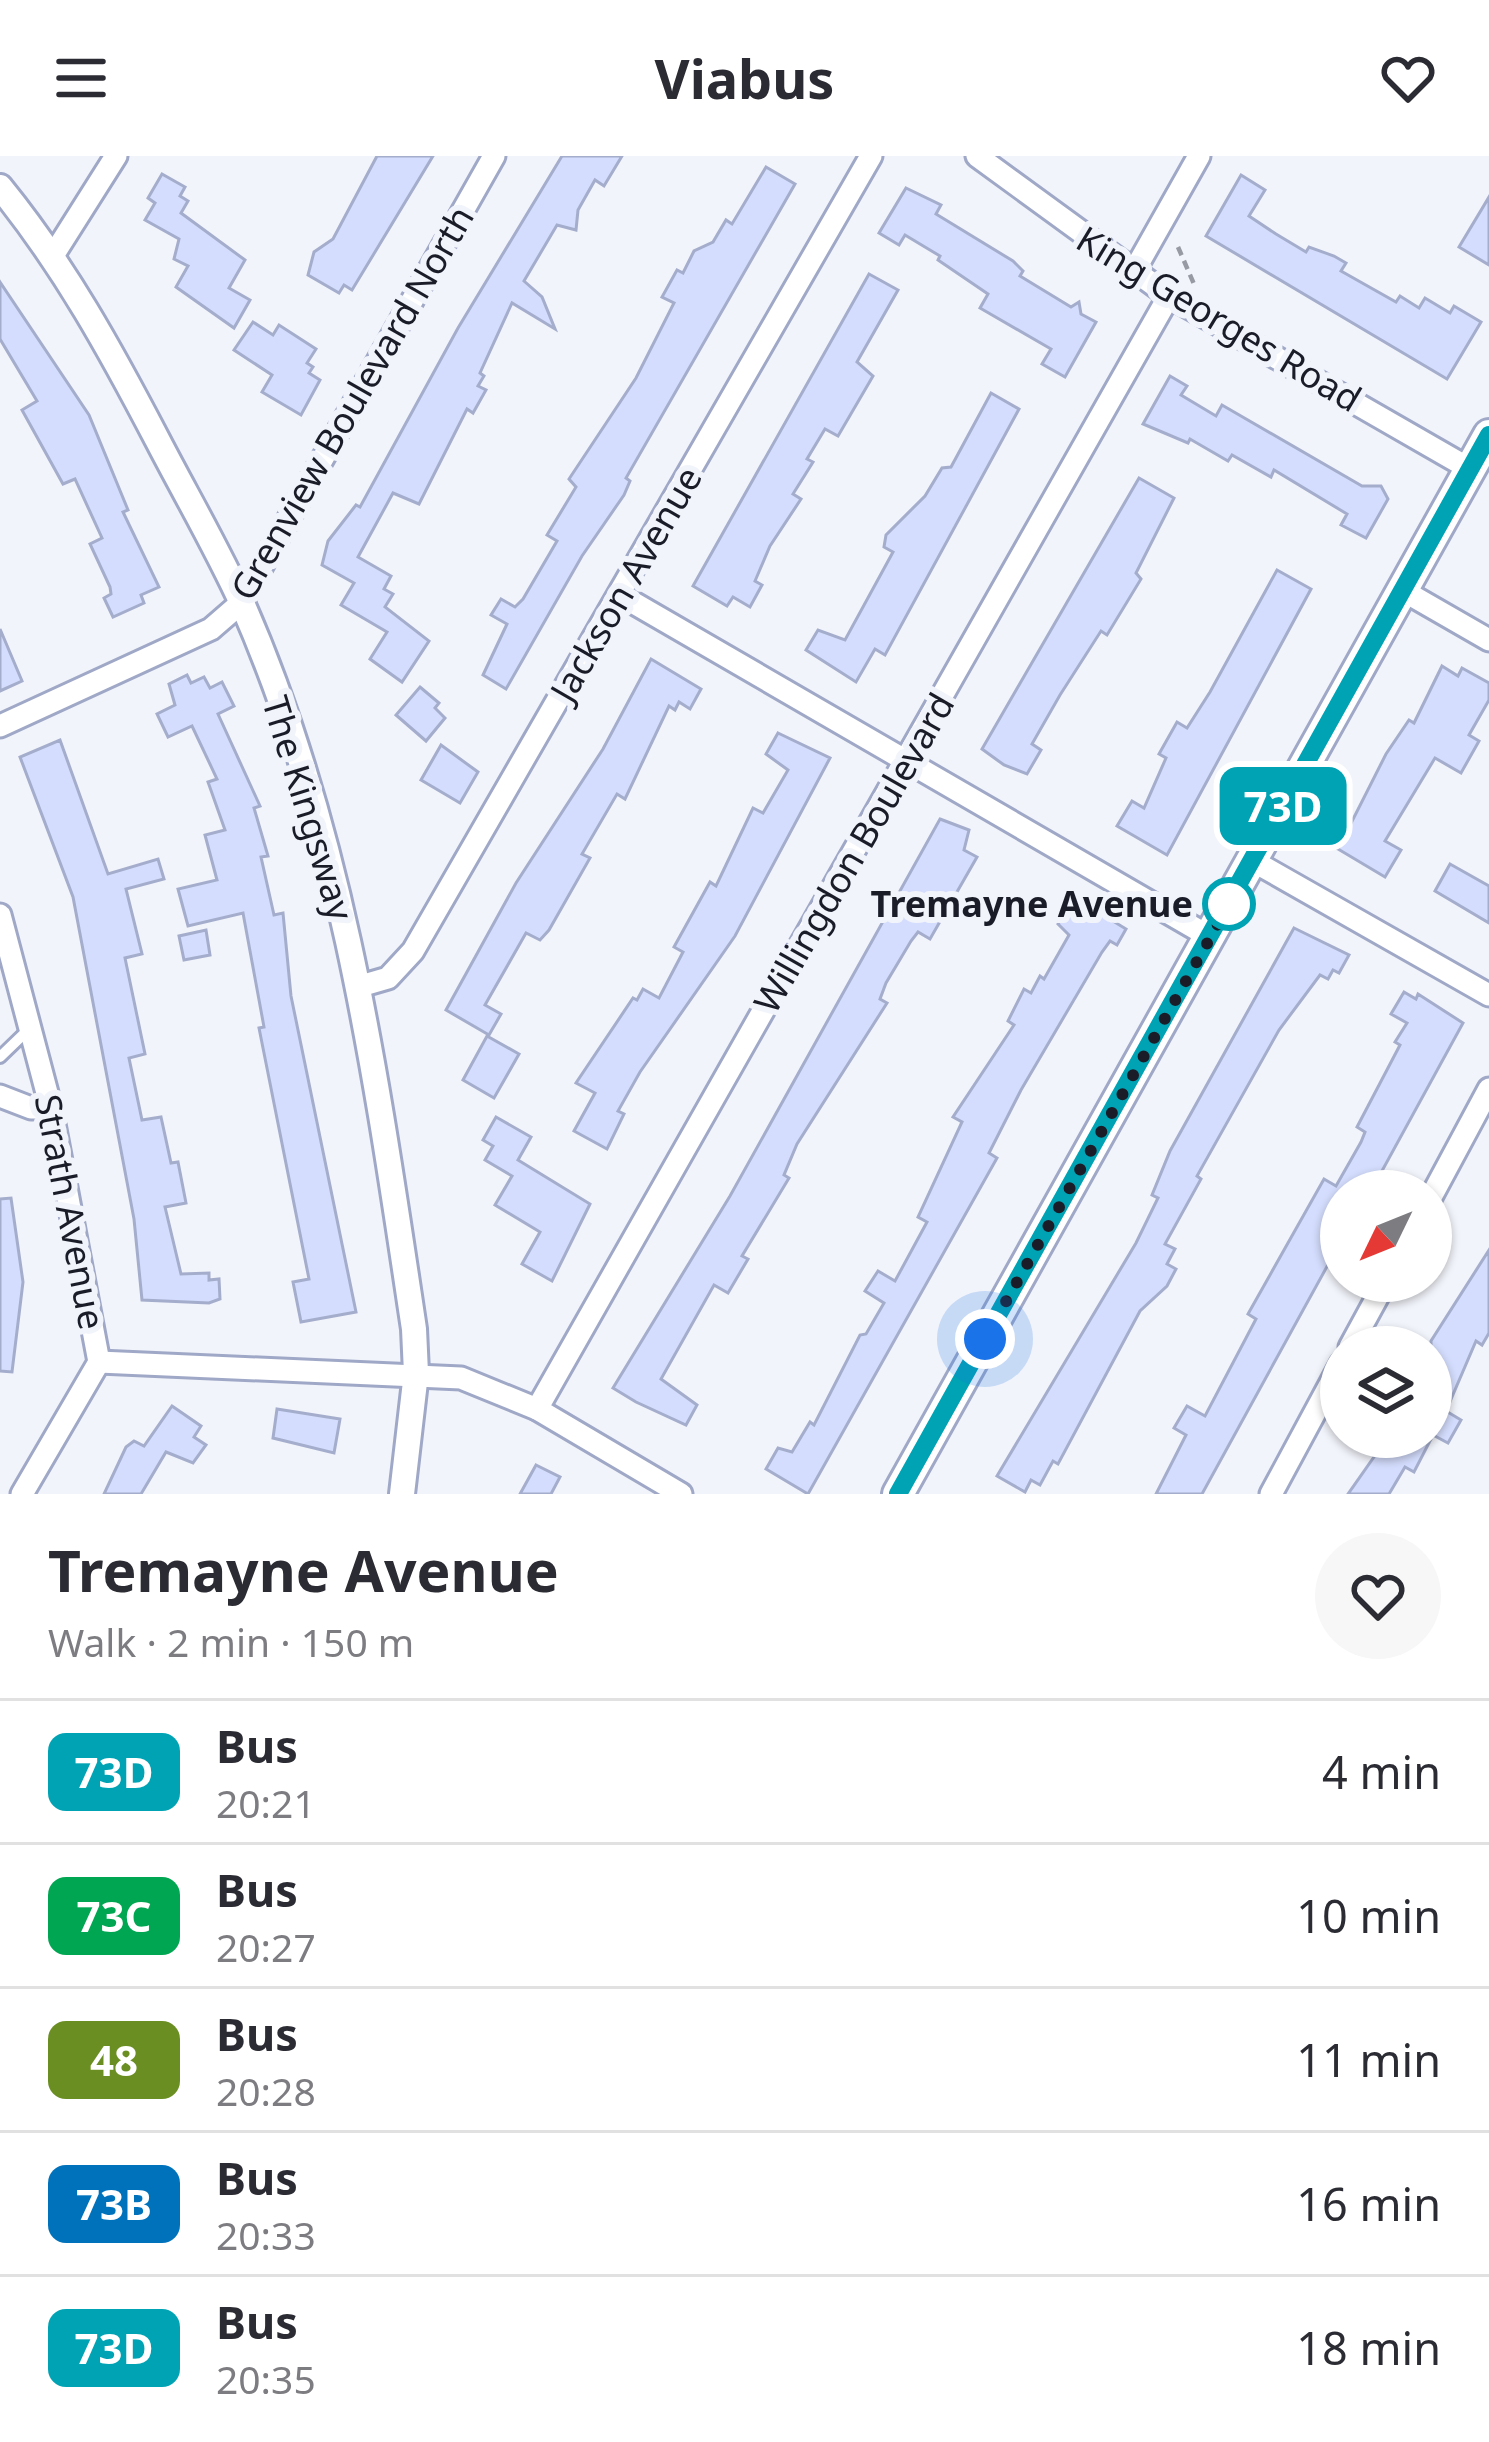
<!DOCTYPE html>
<html lang="en">
<head>
<meta charset="utf-8">
<style>
  body { margin:0; font-family:"Noto Sans",sans-serif; background:#f7f7f7; color:#2b2b33; height:100vh; display:flex; flex-direction:column; font-size:45px; white-space:nowrap }
  * { box-sizing:border-box; margin:0 }
  p { font-size:39px; color:#7c7c81 }
  .icon { flex:none; width:66px; height:66px; fill:none; stroke:currentColor; stroke-width:2; stroke-linecap:round; stroke-linejoin:round }
  .map { position:relative; height:1338px; overflow:hidden }
  .side { display:flex; flex-direction:column; background:#fff; flex:1 }
  .side>* { flex:none }
  .badge { padding:0 24px; border-radius:18px; font-size:42px; line-height:78px }
  .needle { width:78px; rotate:227deg }
  .tools { position:absolute; left:1320px; top:1014px; display:grid; gap:24px }
  .tools a { display:grid; place-items:center; width:132px; height:132px; border-radius:50%; background:#fff; box-shadow:0 3px 9px #0004; font-size:60px }
  .you { position:absolute; width:60px; height:60px; margin:-30px; border:9px solid #fff; border-radius:50%; background:#1a73e8; box-shadow:0 0 0 18px #1a73e833 }
  .map>.badge { position:absolute; translate:-50% -50%; box-shadow:0 0 0 6px #fff }
  .round { display:grid; place-items:center; flex:none; width:126px; height:126px; border-radius:63px; background:#f7f7f7 }
  .overview { display:flex; align-items:center; justify-content:space-between; height:204px; padding:0 48px }
  h1 { font-size:57px; font-weight:700; line-height:90px }
  ul { padding:0; list-style:none }
  li { display:flex; align-items:center; gap:36px; height:144px; padding:0 48px; border-top:3px solid #e1e1e2 }
  li div { flex:1 }
  li b { display:block; font-size:45px }
  li em { font-style:normal }
  li .badge { min-width:132px; font-weight:700; text-align:center }
  header { display:flex; justify-content:space-between; align-items:center; height:156px; padding:0 48px; background:#fff; font-size:54px; font-weight:700 }
  .map>svg:first-child { display:block }
</style>
</head>
<body>
<header><svg class="icon" aria-label="menu" viewBox="0 0 24 24"><path d="M4 6h16M4 12h16M4 18h16"/></svg>Viabus<svg class="icon" aria-label="heart" viewBox="0 0 24 24"><path d="M12 20l-8-8c-3-5 5-10 8-4 3-6 11-1 8 4z"/></svg></header>
<div class="map">
<svg width="1489" height="1338" viewBox="0 0 1489 1338">
  <rect width="100%" height="100%" fill="#f2f4fb"/>
  <g fill="#d4ddfd" stroke="#a4adcc" stroke-width="3">
    <polygon points="377,0 433,0 352,134 344,129 339,137 308,119 314,96 333,83"/>
    <polygon points="562,0 622,0 604,30 595,24 578,54 576,74 557,69 524,125 542,141 555,173 512,147 480,217 484,220 478,230 486,234 473,257 467,253 419,348 393,337 358,401 391,420 384,433 393,438 385,451 429,485 402,526 370,503 387,476 341,449 354,427 322,409 328,385 356,349 360,351 458,172"/>
    <polygon points="766,11 795,28 626,322 630,325 624,339 582,400 506,533 483,519 507,468 491,459 501,443 515,451 523,443 557,385 547,379 576,331 569,323 636,222 674,147 662,141 677,114 683,117 694,95 713,86 726,64 732,68"/>
    <polygon points="162,18 185,31 180,40 188,45 181,57 245,104 229,132 250,144 234,172 176,131 188,110 174,103 179,83 145,64 155,47 148,42"/>
    <polygon points="1241,19 1265,34 1249,60 1276,78 1306,96 1309,91 1334,100 1346,107 1341,115 1396,146 1400,140 1419,152 1425,142 1450,157 1454,150 1481,166 1447,223 1206,80"/>
    <polygon points="906,32 941,49 936,58 1013,105 1023,115 1020,120 1071,151 1079,146 1081,158 1096,166 1065,221 1042,208 1051,193 980,152 988,138 938,104 940,100 905,79 899,89 879,77"/>
    <polygon points="1489,41 1489,109 1459,91"/>
    <polygon points="869,118 898,134 857,206 873,220 838,280 825,273 807,303 813,306 793,338 801,343 770,390 755,425 762,429 750,451 733,441 727,450 693,430"/>
    <polygon points="0,126 89,259 128,354 123,356 159,431 141,439 144,447 113,461 104,442 111,438 110,431 90,388 102,382 75,323 63,328 22,254 37,245 0,183"/>
    <polygon points="253,166 273,179 279,169 316,193 307,207 313,211 309,217 320,224 301,259 262,236 272,219 234,194"/>
    <polygon points="1170,220 1187,230 1181,239 1216,260 1222,249 1362,330 1381,330 1388,343 1366,382 1341,369 1347,358 1274,314 1271,321 1232,299 1228,305 1190,283 1188,287 1143,268"/>
    <polygon points="991,237 1019,253 885,499 875,493 856,526 806,494 818,474 845,484 893,396 884,391 886,379 925,340 942,312 951,311"/>
    <polygon points="1139,322 1174,342 1136,417 1141,423 1107,479 1101,475 1060,539 1032,588 1041,594 1027,618 1004,609 982,593"/>
    <polygon points="1277,414 1311,433 1167,699 1117,670 1132,645 1144,652 1166,602 1159,598 1177,566 1187,572 1210,536"/>
    <polygon points="0,473 22,525 0,535"/>
    <polygon points="651,503 701,533 690,553 679,546 675,554 669,550 625,643 617,638 582,698 590,702 549,774 540,784 526,777 485,849 501,858 489,879 446,854 516,727 603,593"/>
    <polygon points="1442,510 1458,520 1462,512 1489,527 1489,544 1469,579 1479,585 1461,617 1435,602 1385,685 1401,694 1385,721 1338,693 1386,598 1409,564 1414,567"/>
    <polygon points="187,519 191,527 204,521 210,532 222,526 234,550 218,558 260,650 254,652 268,700 261,701 274,759 283,757 291,840 356,1156 301,1166 293,1126 309,1123 259,872 264,871 243,757 188,770 178,733 217,724 205,679 225,674 208,626 217,623 192,570 168,581 157,558 175,549 169,528"/>
    <polygon points="420,531 439,547 435,552 445,562 426,585 396,559"/>
    <polygon points="778,577 830,602 735,780 640,916 618,955 624,958 607,993 574,975 595,937 576,927 633,842 637,844 643,833 659,842 683,796 674,791 710,726 716,730 753,652 763,657 788,614 766,598"/>
    <polygon points="60,584 108,718 158,703 164,723 126,733 142,798 125,802 145,898 129,902 142,964 161,961 171,1007 178,1006 186,1047 165,1051 181,1118 209,1117 209,1124 219,1123 220,1143 209,1147 142,1144 134,1063 73,741 20,601"/>
    <polygon points="441,589 478,616 460,647 421,624"/>
    <polygon points="940,663 969,674 964,694 977,701 930,783 918,776 911,785 886,827 880,843 887,847 797,988 784,1019 789,1022 742,1100 748,1103 728,1137 714,1129 661,1223 697,1249 686,1269 636,1246 613,1232 730,1040"/>
    <polygon points="1450,708 1489,730 1489,767 1435,735"/>
    <polygon points="1068,751 1084,761 1090,751 1126,773 1117,789 1110,785 1102,796 1021,934 989,997 997,1002 808,1338 766,1313 778,1292 792,1296 810,1266 814,1269 860,1179 866,1178 884,1147 865,1135 878,1115 895,1125 927,1066 918,1061 962,966 953,961 1014,869 1008,865 1024,833 1031,837 1040,820 1044,823 1069,779 1058,768"/>
    <polygon points="1294,772 1349,799 1339,817 1333,814 1328,823 1320,819 1279,874 1197,1020 1201,1023 1165,1088 1175,1093 1167,1108 1176,1113 1167,1130 1140,1155 1058,1308 1053,1305 1040,1329 1031,1324 1025,1336 997,1320 1136,1087 1158,1042 1152,1039 1170,995"/>
    <polygon points="206,774 210,799 184,804 179,780"/>
    <polygon points="1404,836 1416,843 1418,838 1463,867 1371,1035 1341,1035 1341,1085 1202,1338 1156,1338 1186,1279 1174,1272 1187,1250 1205,1260 1256,1163 1248,1158 1324,1023 1336,1030 1361,986 1365,976 1357,971 1400,889 1395,886 1407,867 1391,858"/>
    <polygon points="487,880 519,898 494,942 463,924"/>
    <polygon points="496,961 531,981 518,1004 590,1048 552,1125 522,1108 540,1076 495,1049 512,1020 485,1004 493,990 483,984"/>
    <polygon points="11,1042 23,1126 12,1216 0,1215 0,1043"/>
    <polygon points="1489,1094 1489,1177 1482,1189 1476,1185 1446,1255 1461,1264 1448,1287 1433,1279 1414,1316 1405,1311 1389,1338 1348,1338 1388,1281 1431,1281 1431,1185"/>
    <polygon points="172,1250 201,1270 194,1281 206,1289 193,1307 166,1296 141,1338 104,1338 126,1291 134,1285 144,1290"/>
    <polygon points="277,1253 340,1263 334,1297 273,1282"/>
    <polygon points="536,1309 560,1321 551,1338 520,1338"/>
  </g>
  <g fill="none" stroke-linecap="round" stroke-linejoin="round">
    <g stroke="#9fa8c6" stroke-width="16">
      <polyline id="service" points="0,901 28,874"/>
    </g>
    <g stroke="#9fa8c6" stroke-width="27">
      <g id="minor">
        <polyline points="977,0 1169,140 1470,313"/>
        <polyline points="54,98 116,0"/>
        <polyline points="1133,117 1199,0"/>
        <polyline points="1402,434 1489,484"/>
        <polyline points="620,439 1210,781"/>
        <polyline points="0,570 211,473 241,447 494,0"/>
        <polyline points="1253,705 1489,839"/>
        <polyline points="0,759 51,952 99,1206 22,1338"/>
        <polyline points="357,831 388,822 413,795 871,0"/>
        <polyline points="0,940 31,952 51,952"/>
        <polyline points="1431,1041 1489,933"/>
        <polyline points="1350,1191 1386,1125"/>
        <polyline points="99,1206 461,1222 537,1253 681,1338"/>
        <polyline points="537,1253 1169,140"/>
        <polyline points="1271,1338 1341,1208"/>
      </g>
    </g>
    <g stroke="#9fa8c6" stroke-width="30">
      <path id="tertiary" d="M0,31C65,111 111,195 158,285C186,339 217,392 242,447C343,676 377,927 414,1173L416,1217L402,1338"/>
    </g>
    <g stroke="#9fa8c6" stroke-width="36">
      <polyline id="secondary" points="898,1338 1489,279"/>
    </g>
    <polyline stroke="#989aa3" stroke-width="4.5" stroke-dasharray="9 6" stroke-linecap="butt" points="1178,91 1194,128"/>
    <use href="#service" stroke="#fff" stroke-width="10"/>
    <use href="#minor" stroke="#fff" stroke-width="21"/>
    <use href="#tertiary" stroke="#fff" stroke-width="24"/>
    <use href="#secondary" stroke="#fff" stroke-width="30"/>
  </g>
  <g fill="none" stroke-linecap="round" stroke-linejoin="round">
    <g stroke="#fff" stroke-width="27">
      <polyline id="line" points="898,1338 1489,279"/>
    </g>
    <use href="#line" stroke="#00a3b4" stroke-width="18"/>
    <polyline stroke="#1a1d28" stroke-width="12" stroke-dasharray="0 21.6" points="985,1183 1232,743 1229,748"/>
  </g>
  <circle fill="#fff" stroke="#00a3b4" stroke-width="6" cx="1229" cy="748" r="24"/>
  <g text-anchor="middle" stroke-width="12" stroke-linejoin="round" paint-order="stroke">
    <g font-size="36" fill="#1a1d28" stroke="#f2f4fb">
      <text transform="translate(1219 163) rotate(31)" y="13">King Georges Road</text>
      <text transform="translate(352 247) rotate(-60)" y="13">Grenview Boulevard North</text>
      <text transform="translate(626 428) rotate(-60)" y="13">Jackson Avenue</text>
      <text transform="translate(308 652) rotate(73)" y="13">The Kingsway</text>
      <text transform="translate(854 697) rotate(-60)" y="13">Willingdon Boulevard</text>
      <text transform="translate(70 1056) rotate(79)" y="13">Strath Avenue</text>
    </g>
    <g font-size="36" font-weight="bold" fill="#1a1d28" stroke="#f2f4fb" text-anchor="end">
      <text x="1193" y="761">Tremayne Avenue</text>
    </g>
  </g>
</svg>
<div class="tools">
<a><svg class="needle" viewBox="-14 -14 28 28"><path d="M0-13l5 13h-10z" fill="#e53935"/><path d="M0 13l5-13h-10z" fill="#7c7c81"/></svg></a>
<a><svg class="icon" aria-label="layers" viewBox="0 0 24 24"><path d="M12 4l9 5-9 5-9-5zM3 14l9 5 9-5"/></svg></a>
</div>
<div class="you" style="left:985px;top:1183px"></div>
<b class="badge" style="left:1283px;top:650px;background:#00a3b4;color:#fff">73D</b>
</div>
<section class="side">
<div class="overview"><div><h1>Tremayne Avenue</h1><p>Walk · 2 min · 150 m</p></div><a class="round"><svg class="icon" aria-label="heart" viewBox="0 0 24 24"><path d="M12 20l-8-8c-3-5 5-10 8-4 3-6 11-1 8 4z"/></svg></a></div>
<ul>
<li><span class="badge" style="background:#00a3b4;color:#fff">73D</span><div><b>Bus</b><p>20:21</p></div><em>4 min</em></li>
<li><span class="badge" style="background:#00a651;color:#fff">73C</span><div><b>Bus</b><p>20:27</p></div><em>10 min</em></li>
<li><span class="badge" style="background:#6b8e23;color:#fff">48</span><div><b>Bus</b><p>20:28</p></div><em>11 min</em></li>
<li><span class="badge" style="background:#0072bc;color:#fff">73B</span><div><b>Bus</b><p>20:33</p></div><em>16 min</em></li>
<li><span class="badge" style="background:#00a3b4;color:#fff">73D</span><div><b>Bus</b><p>20:35</p></div><em>18 min</em></li>
</ul>
</section>
</body>
</html>
